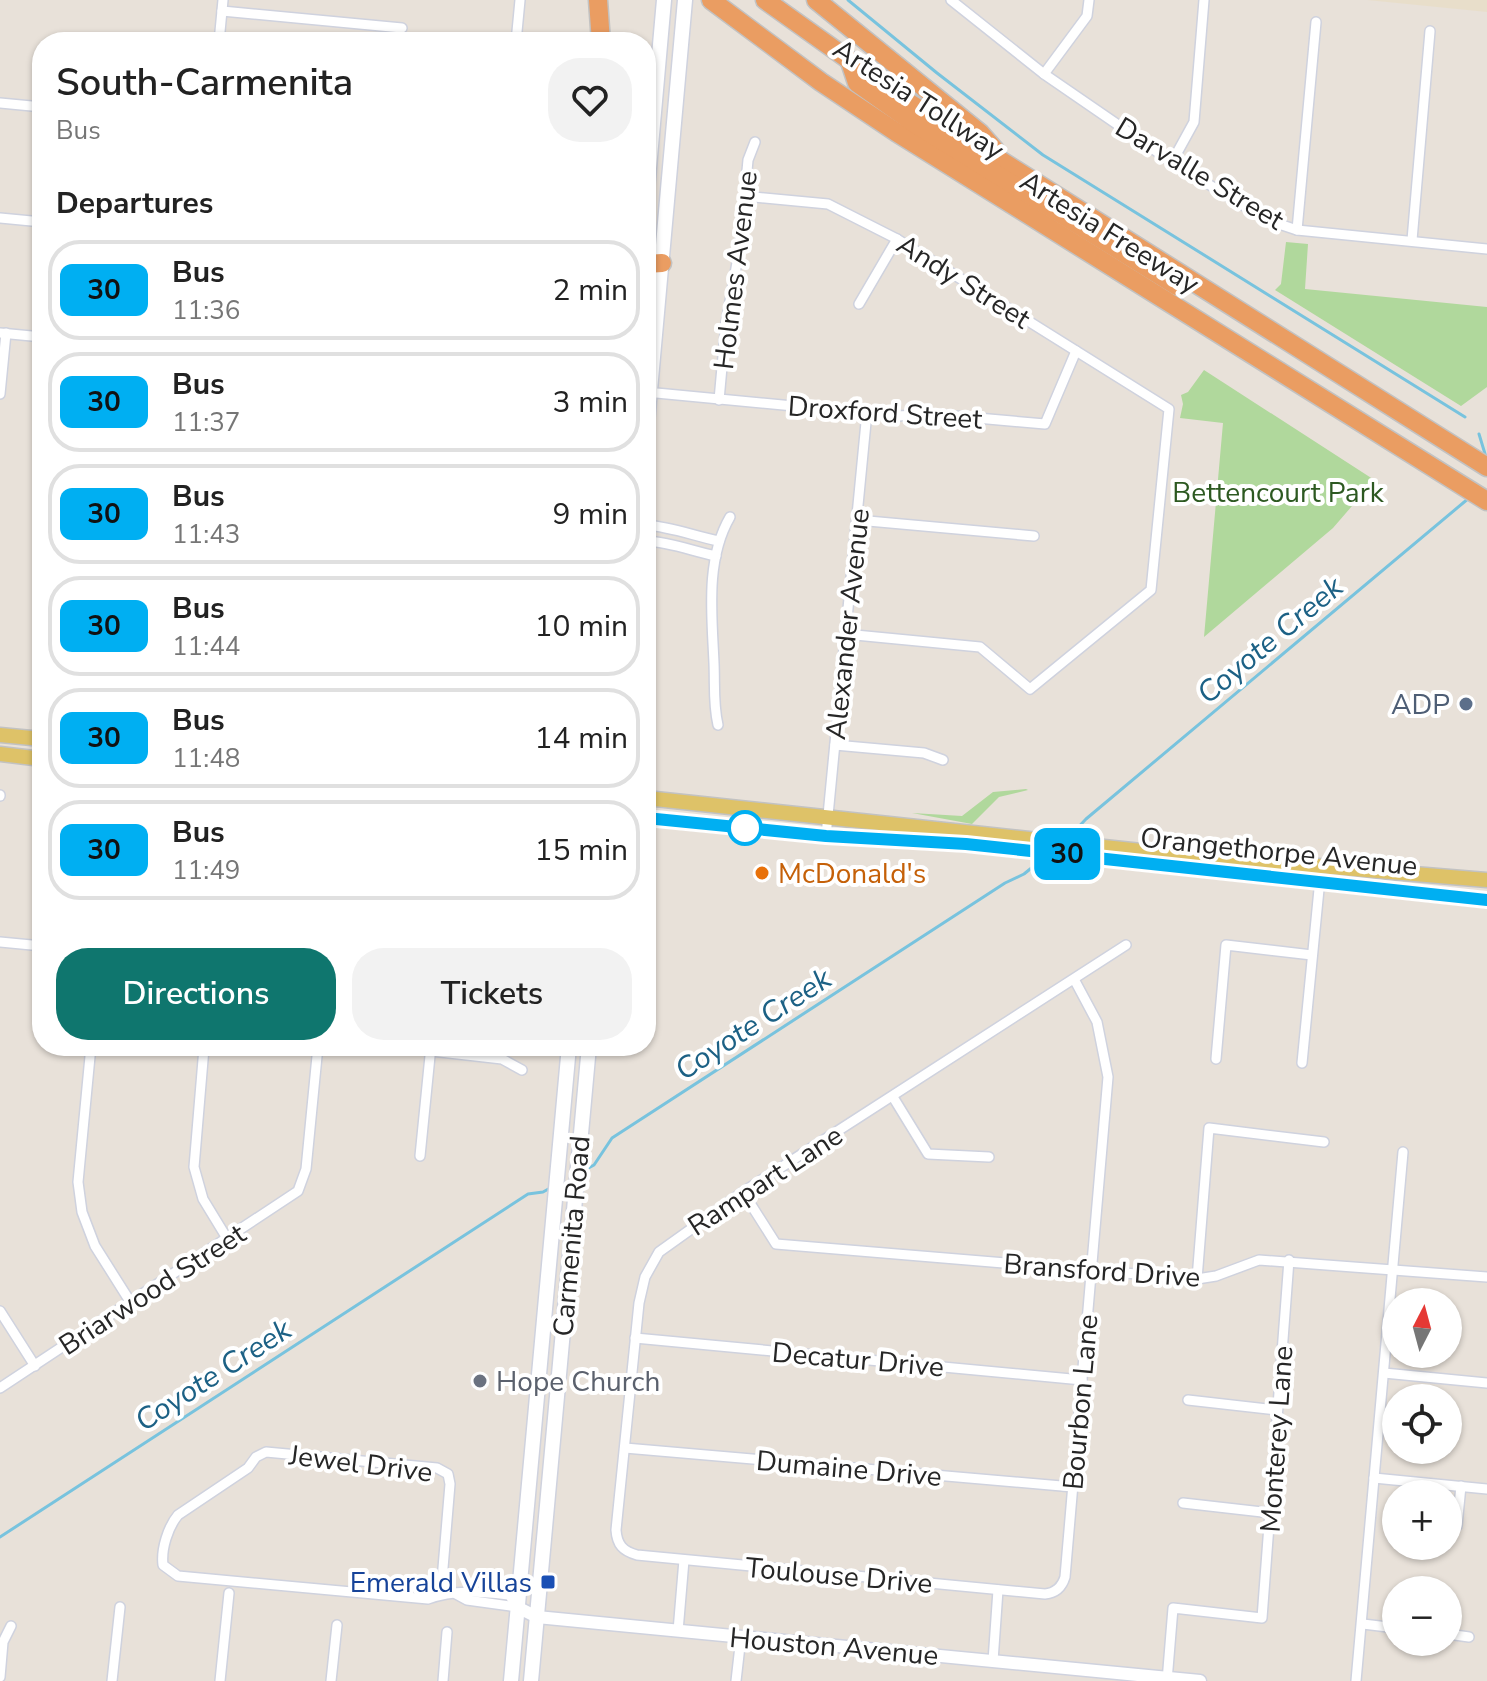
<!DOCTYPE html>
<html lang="en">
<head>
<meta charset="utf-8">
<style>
  body { margin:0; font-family:"Nunito Sans",sans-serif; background:#f2f2f2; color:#222; height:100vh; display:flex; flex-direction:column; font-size:30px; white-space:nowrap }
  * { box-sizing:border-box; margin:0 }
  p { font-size:26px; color:#767676 }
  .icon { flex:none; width:44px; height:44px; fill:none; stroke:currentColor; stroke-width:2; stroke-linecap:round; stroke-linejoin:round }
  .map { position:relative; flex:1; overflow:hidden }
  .details { position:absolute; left:32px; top:32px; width:624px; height:1024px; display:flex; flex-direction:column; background:#fff; border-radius:32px; box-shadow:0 2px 6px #0004 }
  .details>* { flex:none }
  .badge { padding:0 16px; border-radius:12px; font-size:28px; line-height:52px }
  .needle { width:52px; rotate:6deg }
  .controls { position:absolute; left:1382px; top:1288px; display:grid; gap:16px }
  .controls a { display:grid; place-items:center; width:80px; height:80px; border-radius:50%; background:#fff; box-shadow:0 2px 6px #0004; font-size:40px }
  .map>.badge { position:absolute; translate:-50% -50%; box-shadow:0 0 0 4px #fff }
  h2 { padding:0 24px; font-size:30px; line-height:72px }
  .round { display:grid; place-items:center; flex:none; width:84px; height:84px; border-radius:32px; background:#f2f2f2 }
  .overview { display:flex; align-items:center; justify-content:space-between; height:136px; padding:0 24px }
  h1 { font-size:38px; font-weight:600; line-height:60px }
  .button { display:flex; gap:16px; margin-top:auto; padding:16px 24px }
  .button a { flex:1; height:92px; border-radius:32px; background:#0f766e; color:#fff; font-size:32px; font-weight:600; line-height:92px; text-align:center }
  .button a+a { background:#f2f2f2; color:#222 }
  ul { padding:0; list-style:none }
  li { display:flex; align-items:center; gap:24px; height:100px; margin:0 16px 12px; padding:0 8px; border:4px solid #e0e0e0; border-radius:32px }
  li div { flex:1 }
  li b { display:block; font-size:30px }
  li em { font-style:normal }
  li .badge { min-width:88px; font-weight:700; text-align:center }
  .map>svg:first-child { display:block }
</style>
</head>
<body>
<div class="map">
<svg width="1487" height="1681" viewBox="0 0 1487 1681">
  <rect width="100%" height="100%" fill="#e8e1d9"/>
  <polygon fill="#e8deca" points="1367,0 1487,0 1487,12"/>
  <g fill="#b0d89c">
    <polygon points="1286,242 1308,244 1305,289 1487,307 1487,387 1461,406 1275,290 1281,284"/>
    <polygon points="1204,370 1379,483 1352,506 1333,528 1204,637 1223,423 1180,418 1183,404 1181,395 1188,392"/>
    <polygon points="1026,789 1028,790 999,797 972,824 912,813 962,816 993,792"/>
  </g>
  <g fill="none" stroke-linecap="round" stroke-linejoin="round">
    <g stroke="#78c3de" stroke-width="3">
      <polyline points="848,0 937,73 1043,155 1465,417"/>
      <polyline points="1479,434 1486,457"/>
      <polyline points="1069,837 1086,819 1469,498"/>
      <polyline points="583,1171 594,1165 612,1138 1005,883 1024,874 1045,857"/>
      <polyline points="0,1537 528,1194 543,1192 552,1187"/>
    </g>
    <g stroke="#cfd2de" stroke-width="12">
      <g id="minor">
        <polyline points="951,0 1044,74 1172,162 1267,220 1297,230 1487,249"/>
        <polyline points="222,11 402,28"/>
        <polyline points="219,42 223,0"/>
        <polyline points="516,42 520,0"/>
        <polyline points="1044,74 1087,16 1089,0"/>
        <polyline points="0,103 42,107"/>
        <polyline points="1172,162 1194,122 1204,0"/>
        <polyline points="744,196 828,204 897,239 1169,409 1151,590 1030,689 980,647 845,634"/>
        <polyline points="0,218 42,222"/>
        <polyline points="1297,230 1316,22"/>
        <polyline points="1412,240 1430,31"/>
        <polyline points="859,304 897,239"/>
        <polyline points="0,333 42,337"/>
        <polyline points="646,392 898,416 932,414 1045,424 1076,351"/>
        <polyline points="0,394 6,333"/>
        <polyline points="719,400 726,323 740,246 748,160 755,142"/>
        <polyline points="857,520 1034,536"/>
        <path d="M646,525C672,527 694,536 719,541"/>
        <path d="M646,541C670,542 692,551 716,556"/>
        <path d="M718,725C713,704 715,685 714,663C712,616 705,560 730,517"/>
        <polyline points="835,745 924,753 943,760"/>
        <polyline points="0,796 0,795"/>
        <polyline points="826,836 867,412"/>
        <polyline points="0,942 42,946"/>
        <path d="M1074,979L1097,1022L1108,1077L1065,1577C1062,1587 1056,1593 1045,1594L637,1555C623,1551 617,1545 616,1530L639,1303L645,1277L659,1252L743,1192L1126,945"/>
        <polyline points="91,1046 78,1182 82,1212 95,1246 131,1303"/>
        <polyline points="204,1048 194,1167 203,1199 228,1240"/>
        <polyline points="431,1051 502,1059 522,1070"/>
        <polyline points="1216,1059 1226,945 1312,955"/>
        <polyline points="1302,1063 1320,879"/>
        <polyline points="893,1097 928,1154 989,1157"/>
        <polyline points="420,1156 431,1046"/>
        <polyline points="743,1192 776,1244 1197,1279 1216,1276 1259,1260 1487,1277"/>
        <polyline points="1197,1279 1209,1128 1324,1142"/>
        <polyline points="0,1311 35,1366"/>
        <polyline points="635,1338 1082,1380"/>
        <polyline points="1384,1373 1487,1383"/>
        <polyline points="0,1388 298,1191 306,1169 318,1046"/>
        <polyline points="1188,1400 1277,1410"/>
        <polyline points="625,1448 1073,1487"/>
        <polyline points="1374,1478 1487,1489"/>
        <polyline points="1183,1503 1271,1513"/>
        <polyline points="1457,1526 1461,1486"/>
        <path d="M441,1592L450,1484L448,1474L437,1468L266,1452L256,1457L248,1468L178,1515C168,1527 161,1549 163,1565L178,1576L428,1599C454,1589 481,1592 509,1595L517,1606"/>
        <polyline points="456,1594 467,1600 517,1607"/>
        <polyline points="1363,1624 1396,1628"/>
        <polyline points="678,1631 684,1560"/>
        <polyline points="1448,1634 1469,1637"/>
        <polyline points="993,1661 998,1590"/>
        <polyline points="0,1677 3,1642 11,1626"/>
        <polyline points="112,1681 120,1607"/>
        <polyline points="220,1681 229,1593"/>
        <polyline points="331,1681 337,1625"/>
        <polyline points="443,1681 447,1632"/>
        <polyline points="736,1681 741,1637"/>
        <polyline points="1167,1681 1173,1608 1262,1618 1289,1260"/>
        <polyline points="1356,1681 1403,1152"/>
      </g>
    </g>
    <g stroke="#cfd2de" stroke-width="15">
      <polyline id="tertiary" points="517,1607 537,1617 1200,1681"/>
    </g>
    <g stroke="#cfd2de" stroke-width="17">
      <g id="secondary">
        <polyline points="646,202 664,0"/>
        <polyline points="646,435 685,0"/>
        <polyline points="511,1681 569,1046"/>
        <polyline points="531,1681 589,1046"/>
      </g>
    </g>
    <g stroke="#c2c2c2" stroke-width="17">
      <g id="primary">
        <polyline points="0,735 42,739"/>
        <polyline points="0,754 42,759"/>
        <polyline points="646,798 1160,853 1487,880"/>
        <polyline points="646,818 826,836 966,844 1487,900"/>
      </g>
    </g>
    <g stroke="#c2c2c2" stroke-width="21">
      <g id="motorway">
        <polyline points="598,0 601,42"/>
        <polyline points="711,0 821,82 896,132 1487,501"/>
        <polyline points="765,0 908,102 1487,467"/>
        <polyline points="816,0 980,133 995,150"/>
        <polyline points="850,62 857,83 915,124 1177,286"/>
        <polyline points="646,264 662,263"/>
      </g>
    </g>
    <use href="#minor" stroke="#fff" stroke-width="9"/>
    <use href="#tertiary" stroke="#fff" stroke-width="12"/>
    <use href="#secondary" stroke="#fff" stroke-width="14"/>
    <use href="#primary" stroke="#dec268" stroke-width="14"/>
    <use href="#motorway" stroke="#ea9d62" stroke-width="18"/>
  </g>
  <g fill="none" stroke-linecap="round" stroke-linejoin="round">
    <g stroke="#fff" stroke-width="18">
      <polyline id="line" points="646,818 826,836 966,844 1487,900"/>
    </g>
    <use href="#line" stroke="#00aff2" stroke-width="12"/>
  </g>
  <circle fill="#5c6f8a" stroke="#fff" stroke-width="3" cx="1466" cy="704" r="8"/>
  <circle fill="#fff" stroke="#00aff2" stroke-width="4" cx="745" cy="828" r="16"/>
  <circle fill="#e8710a" stroke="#fff" stroke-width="3" cx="762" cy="873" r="8"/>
  <circle fill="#6b7280" stroke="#fff" stroke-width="3" cx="480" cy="1381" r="8"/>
  <rect fill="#1a4fb4" stroke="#fff" stroke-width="3" x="540" y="1574" width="16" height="16" rx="4"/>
  <g text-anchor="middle" stroke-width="8" stroke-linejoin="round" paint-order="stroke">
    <g font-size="28" fill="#262626" stroke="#fff">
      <text transform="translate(919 99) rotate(33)" y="10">Artesia Tollway</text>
      <text transform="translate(1200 173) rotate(31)" y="10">Darvalle Street</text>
      <text transform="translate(1110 232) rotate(32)" y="10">Artesia Freeway</text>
      <text transform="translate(735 270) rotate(-83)" y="10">Holmes Avenue</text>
      <text transform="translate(964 281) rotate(32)" y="10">Andy Street</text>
      <text transform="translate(885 412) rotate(4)" y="10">Droxford Street</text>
      <text transform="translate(847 624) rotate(-84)" y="10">Alexander Avenue</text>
      <text transform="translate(1279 851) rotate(6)" y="10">Orangethorpe Avenue</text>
      <text transform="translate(765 1180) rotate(-33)" y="10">Rampart Lane</text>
      <text transform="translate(571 1236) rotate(-85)" y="10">Carmenita Road</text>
      <text transform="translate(1102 1270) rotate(4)" y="10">Bransford Drive</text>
      <text transform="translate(152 1289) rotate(-33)" y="10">Briarwood Street</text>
      <text transform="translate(858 1359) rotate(5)" y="10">Decatur Drive</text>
      <text transform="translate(1080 1402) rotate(-85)" y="10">Bourbon Lane</text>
      <text transform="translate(1276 1439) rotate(-86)" y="10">Monterey Lane</text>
      <text transform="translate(361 1463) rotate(7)" y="10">Jewel Drive</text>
      <text transform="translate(849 1468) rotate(5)" y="10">Dumaine Drive</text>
      <text transform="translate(839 1575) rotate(5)" y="10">Toulouse Drive</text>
      <text transform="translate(834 1646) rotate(5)" y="10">Houston Avenue</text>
    </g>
    <g font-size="28" fill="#2d5921" stroke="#fff">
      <text x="1278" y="502">Bettencourt Park</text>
    </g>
    <g font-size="28" fill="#4e5e75" stroke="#fff" text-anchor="end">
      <text x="1450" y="714">ADP</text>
    </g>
    <g font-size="28" fill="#c56008" stroke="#fff" text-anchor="start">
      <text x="778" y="883">McDonald's</text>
    </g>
    <g font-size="28" fill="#5b616d" stroke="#fff" text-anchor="start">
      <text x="496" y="1391">Hope Church</text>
    </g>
    <g font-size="28" fill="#164399" stroke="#fff" text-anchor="end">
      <text x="532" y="1592">Emerald Villas</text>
    </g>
    <g font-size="30" font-style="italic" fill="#1c6185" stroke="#fff">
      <text transform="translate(1270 640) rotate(-40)" y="10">Coyote Creek</text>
      <text transform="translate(753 1024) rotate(-33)" y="10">Coyote Creek</text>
      <text transform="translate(213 1375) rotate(-33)" y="10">Coyote Creek</text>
    </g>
  </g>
</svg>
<div class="controls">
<a><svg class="needle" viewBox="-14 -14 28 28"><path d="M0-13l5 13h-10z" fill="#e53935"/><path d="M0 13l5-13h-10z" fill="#767676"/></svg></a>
<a><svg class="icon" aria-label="locate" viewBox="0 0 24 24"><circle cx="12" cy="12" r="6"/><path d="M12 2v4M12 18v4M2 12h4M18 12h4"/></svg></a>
<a>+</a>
<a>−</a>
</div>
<b class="badge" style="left:1067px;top:854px;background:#00aff2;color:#111">30</b>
<section class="details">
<div class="overview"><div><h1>South-Carmenita</h1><p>Bus</p></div><a class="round"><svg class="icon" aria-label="heart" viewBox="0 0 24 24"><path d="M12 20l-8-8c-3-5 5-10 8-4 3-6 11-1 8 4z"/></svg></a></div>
<h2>Departures</h2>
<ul>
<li><span class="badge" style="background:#00aff2;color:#111">30</span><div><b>Bus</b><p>11:36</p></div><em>2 min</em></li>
<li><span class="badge" style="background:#00aff2;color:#111">30</span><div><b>Bus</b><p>11:37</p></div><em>3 min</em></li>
<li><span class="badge" style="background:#00aff2;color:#111">30</span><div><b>Bus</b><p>11:43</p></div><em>9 min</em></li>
<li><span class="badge" style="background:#00aff2;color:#111">30</span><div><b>Bus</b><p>11:44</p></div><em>10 min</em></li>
<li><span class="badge" style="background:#00aff2;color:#111">30</span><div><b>Bus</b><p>11:48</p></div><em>14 min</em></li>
<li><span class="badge" style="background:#00aff2;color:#111">30</span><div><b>Bus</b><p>11:49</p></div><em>15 min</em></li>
</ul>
<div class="button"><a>Directions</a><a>Tickets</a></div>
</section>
</div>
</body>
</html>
